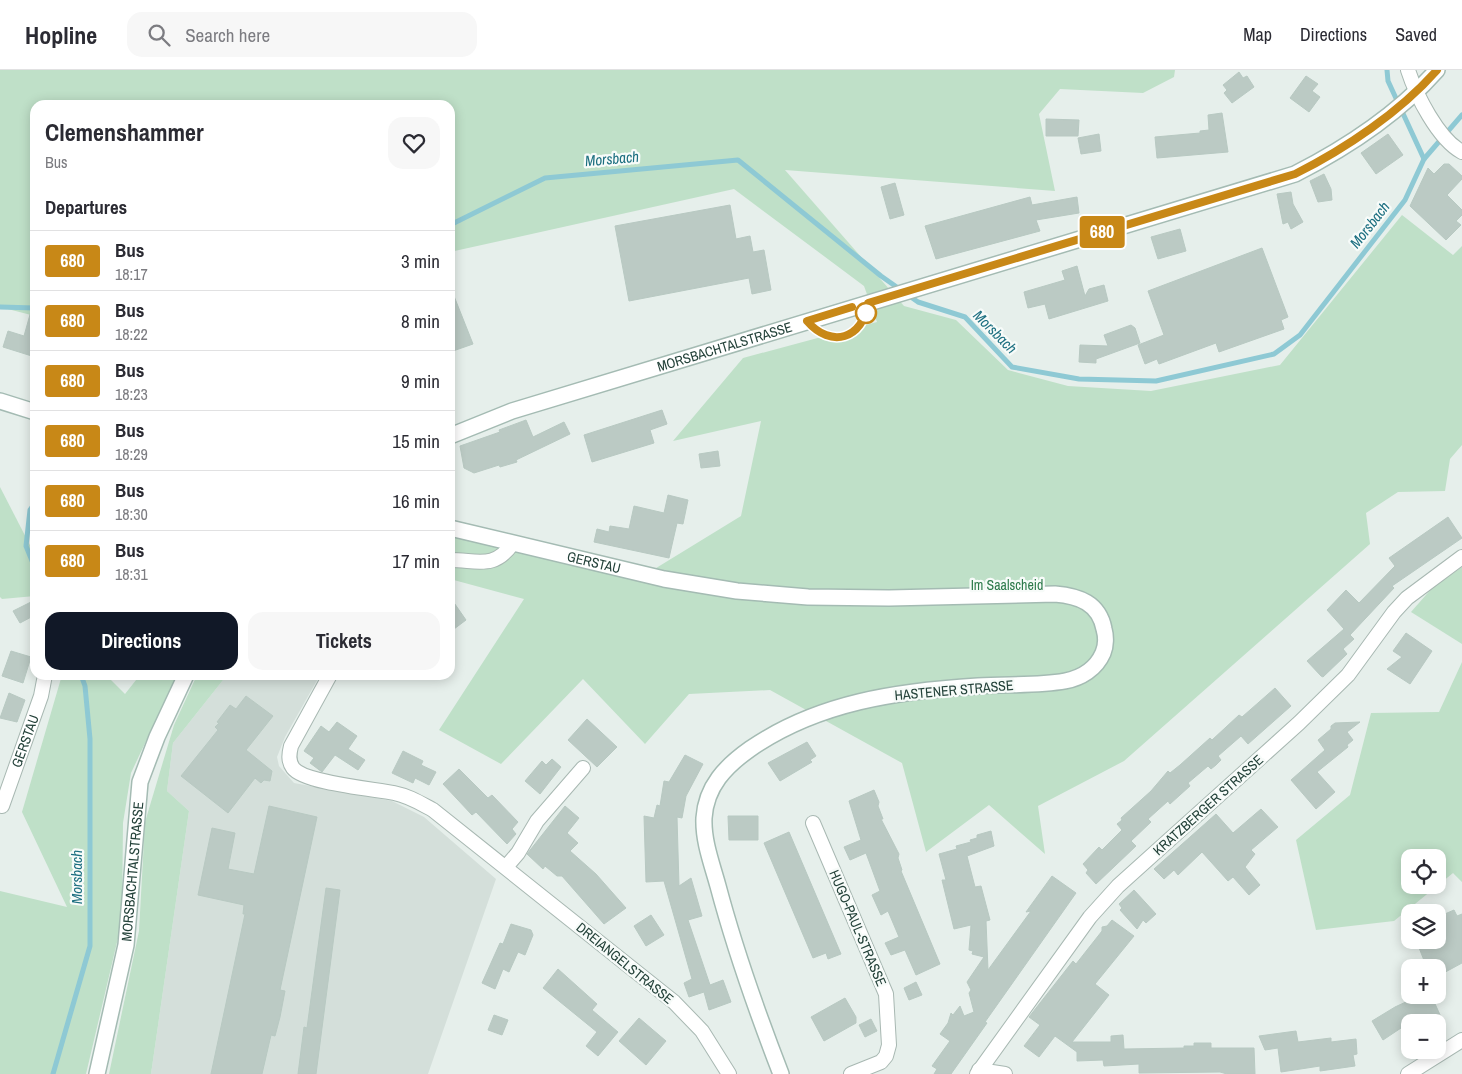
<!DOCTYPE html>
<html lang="en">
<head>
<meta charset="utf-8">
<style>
  body { margin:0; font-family:"Archivo Narrow",sans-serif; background:#f7f7f7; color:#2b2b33; height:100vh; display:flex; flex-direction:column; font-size:19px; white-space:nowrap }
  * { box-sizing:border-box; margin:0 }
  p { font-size:16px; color:#7c7c81 }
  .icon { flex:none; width:28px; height:28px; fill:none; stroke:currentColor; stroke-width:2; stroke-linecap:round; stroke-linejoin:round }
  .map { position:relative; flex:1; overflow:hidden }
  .details { position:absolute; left:30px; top:30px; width:425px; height:580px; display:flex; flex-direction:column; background:#fff; border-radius:15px; box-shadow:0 2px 12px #0003 }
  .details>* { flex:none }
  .badge { padding:0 10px; border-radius:4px; font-size:18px; line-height:32px }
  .fabs { position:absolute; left:1401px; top:779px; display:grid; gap:10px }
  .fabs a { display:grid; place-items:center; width:45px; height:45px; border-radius:10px; background:#fff; box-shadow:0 2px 12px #0003; font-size:25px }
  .map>.badge { position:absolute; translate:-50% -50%; box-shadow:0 0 0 2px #fff }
  h2 { padding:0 15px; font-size:19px; line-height:45px }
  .round { display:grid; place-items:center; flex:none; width:52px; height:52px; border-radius:15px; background:#f7f7f7 }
  .overview { display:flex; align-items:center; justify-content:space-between; height:85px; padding:0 15px }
  h1 { font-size:24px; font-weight:800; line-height:38px }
  .button { display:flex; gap:10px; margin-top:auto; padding:10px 15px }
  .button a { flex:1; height:58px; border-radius:15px; background:#111827; color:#fff; font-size:20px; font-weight:800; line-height:58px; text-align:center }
  .button a+a { background:#f7f7f7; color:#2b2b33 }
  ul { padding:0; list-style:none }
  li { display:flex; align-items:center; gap:15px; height:60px; padding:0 15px; border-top:1px solid #e1e1e2 }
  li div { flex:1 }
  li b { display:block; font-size:19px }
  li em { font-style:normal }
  li .badge { min-width:55px; font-weight:700; text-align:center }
  header { display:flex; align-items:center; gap:30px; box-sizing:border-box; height:70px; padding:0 25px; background:#fff; border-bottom:1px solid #e1e1e2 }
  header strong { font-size:24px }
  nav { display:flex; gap:28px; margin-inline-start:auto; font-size:18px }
  .search { width:350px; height:45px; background:#f7f7f7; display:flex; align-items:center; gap:12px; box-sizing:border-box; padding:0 18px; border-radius:15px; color:#7c7c81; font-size:19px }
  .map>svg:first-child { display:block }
</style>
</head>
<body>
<header>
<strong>Hopline</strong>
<div class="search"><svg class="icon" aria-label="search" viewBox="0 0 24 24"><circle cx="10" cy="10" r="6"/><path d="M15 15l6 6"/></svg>Search here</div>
<nav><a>Map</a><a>Directions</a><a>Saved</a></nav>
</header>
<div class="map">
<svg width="1462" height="1004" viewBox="0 0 1462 1004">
  <rect width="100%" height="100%" fill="#e6efeb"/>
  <polygon fill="#d4dfda" points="227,605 320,605 285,667 277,687 279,696 294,713 392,731 424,747 496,809 428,1004 151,1004 189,741 167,721 173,673"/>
  <g fill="#bfe0c8" fill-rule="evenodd">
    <polygon points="0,0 1175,0 1174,7 1143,23 1060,19 1039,44 1055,121 785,100 904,236 956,250 1008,300 1068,316 1151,321 1280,295 1402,145 1453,185 1462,176 1462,375 1450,389 1445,421 1398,422 1366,443 1370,474 1124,691 1038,736 1045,784 989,735 926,782 902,693 770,620 689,624 645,674 583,609 501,694 439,660 524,529 450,509 450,466 648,503 741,446 761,351 673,371 743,288 877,252 864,216 734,119 450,182 450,35 35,35 35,246 0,237"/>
    <polygon points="0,417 35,485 35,526 2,529 0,527"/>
    <polygon points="1462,497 1462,574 1411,542 1433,517"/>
    <path d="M1462,592V812L1453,803L1394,851L1316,860L1296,770L1350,725L1371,643L1439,642ZM1410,788H1438V815H1410Z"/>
    <polygon points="62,605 106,605 125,624 140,605 177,605 131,703 123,753 122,851 86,1004 0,1004 0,821 67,837 22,742"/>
    <polygon points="197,605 227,605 173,673 167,721 189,741 151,1004 109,1004 139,861 145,752 174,655"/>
  </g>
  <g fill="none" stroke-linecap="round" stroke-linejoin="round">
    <g stroke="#8ec9d4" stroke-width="5">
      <polyline points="1387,0 1388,11 1424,89"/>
      <polyline points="450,155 545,108 738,90 881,206 918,232 965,247 1012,297 1079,309 1156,311 1274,284 1300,265 1405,130 1424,89 1462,45"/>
      <polyline points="0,237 35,238"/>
      <polyline points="35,433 30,440 26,476 35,498"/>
      <polyline points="53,1004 90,876 90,669 85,616 81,605"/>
    </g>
  </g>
  <g fill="#bbcac4" stroke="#b8c9c2">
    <polygon points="1239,2 1243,8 1247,6 1254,17 1232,33 1224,23 1227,20 1223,15"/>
    <polygon points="1306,6 1318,14 1312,21 1320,27 1309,42 1290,28"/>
    <polygon points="1222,43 1228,82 1157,88 1155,67 1200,63 1200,61 1209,60 1208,45"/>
    <polygon points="1046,49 1079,50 1078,66 1046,66"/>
    <polygon points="1099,64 1101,81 1081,84 1078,68"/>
    <polygon points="1388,64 1403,85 1376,104 1361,83"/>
    <polygon points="1444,94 1449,94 1462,106 1462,109 1447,125 1462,140 1462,145 1456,151 1461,155 1446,170 1410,136 1428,98 1434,104"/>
    <polygon points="1324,104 1331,119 1332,130 1318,132 1310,111"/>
    <polygon points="895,113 904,145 890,149 881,117"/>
    <polygon points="1291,122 1293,134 1303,152 1291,159 1288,152 1283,154 1277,124"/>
    <polygon points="1030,127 1032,135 1077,127 1079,143 1036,150 1040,161 936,189 925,156"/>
    <polygon points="730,135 736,169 750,166 753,182 764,180 771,220 752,224 749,208 629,231 615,156"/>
    <polygon points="1180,159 1186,181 1158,189 1151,167"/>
    <polygon points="1262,178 1288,247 1281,250 1284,259 1219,282 1216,273 1159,294 1157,289 1145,294 1138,275 1164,265 1148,221"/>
    <polygon points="1077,196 1085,226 1089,219 1104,215 1108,231 1049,249 1045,234 1028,238 1024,222 1065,210 1062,201"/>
    <polygon points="450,216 473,274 453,281 450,272"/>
    <polygon points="31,241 35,241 35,287 3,277 8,261 24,266"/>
    <polygon points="1131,255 1135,258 1140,273 1096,289 1096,293 1079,292 1080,275 1108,276 1104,265"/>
    <polygon points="662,340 667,354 650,360 654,373 592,392 584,365"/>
    <polygon points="526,350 533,367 564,352 570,364 516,390 517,392 500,397 499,395 474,403 464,398 460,376 500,362 499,360"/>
    <polygon points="718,381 720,396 701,398 699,384"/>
    <polygon points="668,425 688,430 683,454 677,453 669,488 594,472 597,459 609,462 610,456 629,459 634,436 664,443"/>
    <polygon points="1448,447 1462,468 1392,516 1394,518 1350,565 1354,569 1343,579 1347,584 1323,607 1321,606 1307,591 1344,559 1327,540 1346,520 1359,533 1395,496 1389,488"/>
    <polygon points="450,527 466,550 450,562"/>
    <polygon points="35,530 35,545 20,553 13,541"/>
    <polygon points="1406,563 1432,581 1410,614 1387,599 1402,587 1393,581"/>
    <polygon points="11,581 31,587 23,613 2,606"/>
    <polygon points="1275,618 1291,636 1248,674 1241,666 1218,686 1221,690 1216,695 1211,699 1208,696 1188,713 1190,716 1170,734 1168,731 1148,749 1151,752 1131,771 1136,776 1096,814 1086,803 1088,800 1083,794 1099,777 1102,780 1122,760 1117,754 1122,750 1121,748 1151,721 1168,701 1170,703 1180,695 1210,668 1212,670 1239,645 1242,647"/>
    <polygon points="9,623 25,630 17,652 0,648"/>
    <polygon points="246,626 273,646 246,680 272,701 270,711 264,710 261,713 255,708 228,743 181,706 218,660 215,657 219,653 217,652 230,635 236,639"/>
    <polygon points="587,649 617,677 597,697 568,670"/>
    <polygon points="337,652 357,666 348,679 365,690 358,700 335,685 322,702 310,693 314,688 304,681 321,656 329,662"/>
    <polygon points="1360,652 1347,662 1353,670 1347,675 1348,677 1317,702 1335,722 1316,739 1291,710 1325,680 1318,670 1331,659 1331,656 1335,653"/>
    <polygon points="807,672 816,686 810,690 812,692 780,711 768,693"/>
    <polygon points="403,681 423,691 421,695 436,702 429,715 415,708 413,713 392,703"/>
    <polygon points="685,685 703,694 686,726 682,748 677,747 679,816 691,808 702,846 688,850 710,915 723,910 731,932 709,940 704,922 689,927 684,913 692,909 664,811 646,812 644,746 654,748 657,735 660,736 664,711 669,712"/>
    <polygon points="552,689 561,697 540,724 525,711 542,691 546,695"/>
    <polygon points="459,699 488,728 492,725 518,752 512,759 516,764 507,774 476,742 472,745 443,714"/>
    <polygon points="874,720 879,732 878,736 883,749 881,749 899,784 898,788 902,800 901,801 940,894 916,905 905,880 891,885 885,873 899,867 888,841 881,845 872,825 880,821 866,783 850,790 844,777 861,770 849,731"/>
    <polygon points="269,736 317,747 280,920 285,921 280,947 275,966 271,965 262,1004 211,1004 245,844 243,844 244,835 198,825 212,758 235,763 228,799 254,804"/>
    <polygon points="565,736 579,748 567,763 578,773 570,781 596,804 626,838 604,854 562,806 557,806 545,796 543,799 527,784"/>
    <polygon points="1261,739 1278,757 1251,780 1255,784 1245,797 1260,815 1249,825 1233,807 1228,811 1202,782 1178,805 1174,800 1164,809 1154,799 1216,744 1233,763"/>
    <polygon points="728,746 758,746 758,770 729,770"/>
    <polygon points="991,761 994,776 967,786 975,817 981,816 990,850 986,851 988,900 1031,841 1026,842 1052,806 1076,823 985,952 987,953 951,1004 934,1004 937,999 932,996 950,971 940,964 948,953 951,943 953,945 960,936 964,946 974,942 969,923 971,920 967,912 984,887 972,884 973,881 969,880 971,855 954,859 942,810 946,810 939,784 957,779 956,776 971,772 970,770 977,768 977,765"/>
    <polygon points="789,762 841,884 828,889 826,883 813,888 764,773"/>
    <polygon points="326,818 340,820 316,1004 298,1004 304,957 307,958"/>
    <polygon points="1134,820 1156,844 1146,853 1143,850 1137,859 1120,840 1122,838 1119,834"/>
    <polygon points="1454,840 1457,846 1462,844 1462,893 1438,906 1438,898 1427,898 1416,870 1438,870 1438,847"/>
    <polygon points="651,845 664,865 646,876 634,856"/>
    <polygon points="1112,850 1134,866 1095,914 1109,925 1072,972 1111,972 1111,966 1123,965 1124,979 1184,978 1184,976 1194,976 1194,973 1211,973 1211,978 1254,978 1255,1004 1227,1004 1220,1002 1139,1003 1139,994 1104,996 1103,990 1077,991 1077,982 1055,966 1039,987 1024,976 1040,955 1029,947 1073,891 1076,894 1102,861 1102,857 1107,856"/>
    <polygon points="511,854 531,860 533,865 525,885 518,882 509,902 503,899 495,919 482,913 500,873 503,874"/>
    <polygon points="558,899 597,934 592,940 618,962 598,986 586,976 597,962 543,918"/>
    <polygon points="916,912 922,925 909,930 904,918"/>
    <polygon points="1421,925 1431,925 1441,947 1433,952 1410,952 1383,970 1372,951 1395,937"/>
    <polygon points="845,928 856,947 856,953 824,971 811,947"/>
    <polygon points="494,945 508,950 502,965 488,960"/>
    <polygon points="639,948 666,971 646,995 619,971"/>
    <polygon points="871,949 877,961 865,967 859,955"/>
    <polygon points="1296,961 1298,972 1331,968 1331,972 1356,969 1357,984 1353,985 1355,996 1320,1001 1320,996 1281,1002 1278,978 1265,980 1259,966"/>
  </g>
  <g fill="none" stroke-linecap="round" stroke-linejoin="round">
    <g stroke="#a8b8b2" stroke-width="16">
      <g id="minor">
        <path d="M1408,0C1416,25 1438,69 1462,82"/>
        <path d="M450,490C478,490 494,500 513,473"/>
        <path d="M330,605L291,676C289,684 288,691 293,698C304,713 374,719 394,723C409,726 420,733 433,740L674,932L702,961L729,1004"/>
        <path id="s1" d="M2,736L41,626L45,605"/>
        <polyline points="813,753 886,924 889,975 886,986 881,992 851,1004"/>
        <polyline points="506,797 518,783 537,751 583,698"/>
        <polyline points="979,1000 1005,1004"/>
        <polyline points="977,1004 1090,847 1118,816 1299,653 1348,605 1394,542 1407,528 1462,487"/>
        <polyline points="1408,1004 1462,970"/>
      </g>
    </g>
    <g stroke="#a4bbb3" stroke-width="18">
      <g id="secondary">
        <polyline points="0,331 35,342"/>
        <path id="s2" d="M450,366L512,341L1295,104C1346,78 1399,43 1437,0"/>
        <path id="s3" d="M450,458L664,509L737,521L808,527L889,528L1055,524C1079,526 1099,533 1104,559C1106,566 1106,576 1103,583C1096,599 1081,608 1065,611C1037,616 1006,614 978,616C898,621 818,632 750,679C726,696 706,716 704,748C703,771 712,794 718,816C735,880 757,942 781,1004"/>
        <path id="s4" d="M97,1004L126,875L140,712L157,667L186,605"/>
      </g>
    </g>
    <use href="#minor" stroke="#fff" stroke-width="14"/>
    <use href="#secondary" stroke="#fff" stroke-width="15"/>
  </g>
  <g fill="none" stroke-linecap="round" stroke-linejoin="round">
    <g stroke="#fff" stroke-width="11">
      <path id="line" d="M852,237L807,251C831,279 863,269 868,233L1295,104C1345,79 1400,42 1437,0"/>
    </g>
    <use href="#line" stroke="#c88817" stroke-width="8"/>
  </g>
  <circle fill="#fff" stroke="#c88817" stroke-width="2.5" cx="866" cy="243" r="10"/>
  <g text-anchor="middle" stroke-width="4.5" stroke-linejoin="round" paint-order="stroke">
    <g font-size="14" fill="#24423a" stroke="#f7fbf9">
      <text dy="5" stroke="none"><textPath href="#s2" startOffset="289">MORSBACHTALSTRASSE</textPath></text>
      <text dy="5" stroke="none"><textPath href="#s3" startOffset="148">GERSTAU</textPath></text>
      <text transform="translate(954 620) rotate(-5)" y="5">HASTENER STRASSE</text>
      <text dy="5" stroke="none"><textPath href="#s1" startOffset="69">GERSTAU</textPath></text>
      <text transform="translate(1208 735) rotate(-42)" y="5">KRATZBERGER STRASSE</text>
      <text dy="5" stroke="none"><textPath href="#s4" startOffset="206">MORSBACHTALSTRASSE</textPath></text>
      <text transform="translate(858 858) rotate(67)" y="5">HUGO-PAUL-STRASSE</text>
      <text transform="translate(625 893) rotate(39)" y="5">DREIANGELSTRASSE</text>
    </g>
    <g font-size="14" fill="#2d7a4b" stroke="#f7fbf9">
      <text x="1007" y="520">Im Saalscheid</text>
    </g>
    <g font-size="15" font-style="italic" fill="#1c6f80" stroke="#f7fbf9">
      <text transform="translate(612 89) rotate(-5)" y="5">Morsbach</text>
      <text transform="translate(1370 155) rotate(-52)" y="5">Morsbach</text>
      <text transform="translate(995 262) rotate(45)" y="5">Morsbach</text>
      <text transform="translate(77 807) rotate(-90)" y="5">Morsbach</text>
    </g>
  </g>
</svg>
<div class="fabs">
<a><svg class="icon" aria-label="locate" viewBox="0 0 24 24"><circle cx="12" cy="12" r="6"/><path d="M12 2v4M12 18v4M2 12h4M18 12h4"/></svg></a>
<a><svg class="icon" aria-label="layers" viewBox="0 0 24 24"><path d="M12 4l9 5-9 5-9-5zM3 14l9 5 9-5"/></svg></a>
<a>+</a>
<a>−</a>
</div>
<b class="badge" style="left:1102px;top:162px;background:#c88817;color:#fff">680</b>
<section class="details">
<div class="overview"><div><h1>Clemenshammer</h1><p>Bus</p></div><a class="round"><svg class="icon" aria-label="heart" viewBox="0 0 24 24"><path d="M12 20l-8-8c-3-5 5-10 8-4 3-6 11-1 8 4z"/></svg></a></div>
<h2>Departures</h2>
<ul>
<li><span class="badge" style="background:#c88817;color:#fff">680</span><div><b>Bus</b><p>18:17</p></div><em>3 min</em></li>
<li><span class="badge" style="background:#c88817;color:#fff">680</span><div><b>Bus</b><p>18:22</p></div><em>8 min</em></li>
<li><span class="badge" style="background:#c88817;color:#fff">680</span><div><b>Bus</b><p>18:23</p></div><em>9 min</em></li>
<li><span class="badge" style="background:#c88817;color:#fff">680</span><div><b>Bus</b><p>18:29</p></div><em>15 min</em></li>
<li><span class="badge" style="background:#c88817;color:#fff">680</span><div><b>Bus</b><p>18:30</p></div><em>16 min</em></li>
<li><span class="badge" style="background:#c88817;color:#fff">680</span><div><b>Bus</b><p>18:31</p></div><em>17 min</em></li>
</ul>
<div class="button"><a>Directions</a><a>Tickets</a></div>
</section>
</div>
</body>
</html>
